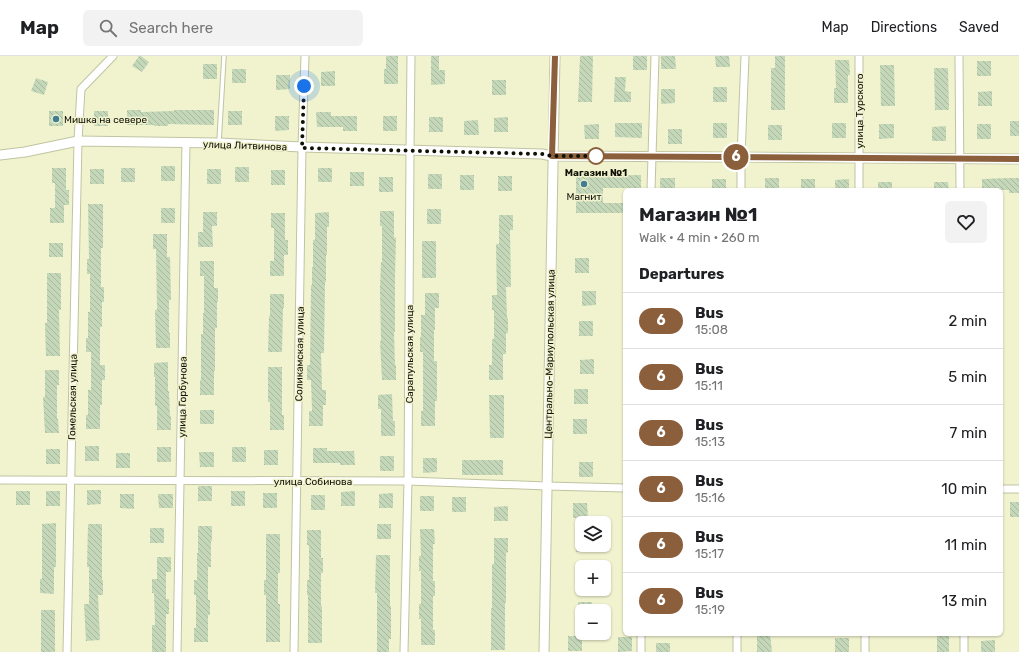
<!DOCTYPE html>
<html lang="en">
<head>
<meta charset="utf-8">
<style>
  body { margin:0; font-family:Rubik,sans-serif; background:#f2f2f2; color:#202124; height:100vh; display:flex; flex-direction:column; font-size:15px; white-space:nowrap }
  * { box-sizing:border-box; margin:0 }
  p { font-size:13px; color:#757577 }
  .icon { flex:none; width:22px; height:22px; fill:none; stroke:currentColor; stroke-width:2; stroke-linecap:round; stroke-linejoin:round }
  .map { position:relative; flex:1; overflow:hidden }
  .details { position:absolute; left:623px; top:132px; width:380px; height:448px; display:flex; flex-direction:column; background:#fff; border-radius:6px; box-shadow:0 1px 3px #0004 }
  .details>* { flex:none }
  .badge { padding:0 8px; border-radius:13px; font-size:14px; line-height:26px }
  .fabs { position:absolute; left:575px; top:460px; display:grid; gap:8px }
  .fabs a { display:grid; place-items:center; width:36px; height:36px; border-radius:6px; background:#fff; box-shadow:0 1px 3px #0004; font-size:20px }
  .you { position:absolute; width:20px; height:20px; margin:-10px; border:3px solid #fff; border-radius:50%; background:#1a73e8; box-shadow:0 0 0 6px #1a73e833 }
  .map>.badge { position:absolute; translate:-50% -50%; box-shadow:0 0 0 2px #fff }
  h2 { padding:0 16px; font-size:15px; line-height:36px }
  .round { display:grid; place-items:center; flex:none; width:42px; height:42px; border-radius:6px; background:#f2f2f2 }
  .head { display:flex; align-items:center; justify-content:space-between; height:68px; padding:0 16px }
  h1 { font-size:19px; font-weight:700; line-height:30px }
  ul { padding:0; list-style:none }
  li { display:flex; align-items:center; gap:12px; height:56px; padding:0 16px; border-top:1px solid #e0e0e0 }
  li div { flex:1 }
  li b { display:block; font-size:15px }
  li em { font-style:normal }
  li .badge { min-width:44px; font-weight:700; text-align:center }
  header { display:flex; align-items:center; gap:24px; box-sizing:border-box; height:56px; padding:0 20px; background:#fff; border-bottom:1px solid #e0e0e0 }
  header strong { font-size:19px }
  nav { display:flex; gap:22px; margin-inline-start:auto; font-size:14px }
  .search { width:280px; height:36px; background:#f2f2f2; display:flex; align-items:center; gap:10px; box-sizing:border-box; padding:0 14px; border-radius:6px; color:#757577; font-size:15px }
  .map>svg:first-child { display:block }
</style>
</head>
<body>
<header>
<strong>Map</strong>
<div class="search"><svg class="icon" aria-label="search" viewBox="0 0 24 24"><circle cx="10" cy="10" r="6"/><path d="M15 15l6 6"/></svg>Search here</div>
<nav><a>Map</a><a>Directions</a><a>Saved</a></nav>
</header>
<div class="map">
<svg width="1019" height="596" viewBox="0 0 1019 596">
  <defs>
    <pattern id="building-back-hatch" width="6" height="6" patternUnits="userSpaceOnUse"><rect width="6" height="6" fill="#c4d7b8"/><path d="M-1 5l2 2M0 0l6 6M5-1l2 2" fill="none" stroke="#a7b89d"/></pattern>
  </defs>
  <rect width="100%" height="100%" fill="#f1f3cf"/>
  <g fill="url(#building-back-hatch)">
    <polygon points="139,0 141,0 149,6 142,16 132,10"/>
    <polygon points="386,0 398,0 398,28 384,28 384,13 386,13"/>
    <polygon points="431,0 439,0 439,14 445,14 445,28 431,29"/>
    <polygon points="580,0 593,0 592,46 578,46"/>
    <rect x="633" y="0" width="14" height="14"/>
    <polygon points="661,0 675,0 676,13 661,13"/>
    <polygon points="715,0 729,0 730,11 716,11"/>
    <polygon points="775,0 785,0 785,54 771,54 771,12 775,12"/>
    <polygon points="835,4 849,4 850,19 848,19 848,47 834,47 834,32 836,32"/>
    <rect x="977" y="5" width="14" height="15"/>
    <rect x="203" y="8" width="14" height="15"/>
    <polygon points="880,9 894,9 895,50 881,50"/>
    <polygon points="934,12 948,12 949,54 935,54"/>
    <rect x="232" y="13" width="14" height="14"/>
    <polygon points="335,15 335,30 321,30 321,16"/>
    <polygon points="276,19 290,19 290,33 276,34"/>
    <polygon points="615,21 626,21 625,35 631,36 631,46 614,46"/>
    <polygon points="36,22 48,26 44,39 31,35"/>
    <rect x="492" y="24" width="14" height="15"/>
    <rect x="713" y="31" width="14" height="15"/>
    <polygon points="661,33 675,33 675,47 661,48"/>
    <polygon points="992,35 992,50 978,50 978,36"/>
    <polygon points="127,54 141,54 141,56 174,55 174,54 214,54 214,69 168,68 168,70 154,70 154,69 127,69"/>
    <rect x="49" y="55" width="14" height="15"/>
    <rect x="94" y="55" width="14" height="15"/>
    <rect x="228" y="55" width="14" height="14"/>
    <polygon points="316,56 331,56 331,60 357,60 357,75 343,75 343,71 317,71"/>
    <polygon points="275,60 289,60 289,74 275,75"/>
    <rect x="383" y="60" width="14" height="15"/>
    <rect x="429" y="61" width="14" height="15"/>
    <polygon points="508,61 508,76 494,76 494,62"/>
    <polygon points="478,64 479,79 464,79 464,65"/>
    <rect x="1010" y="65" width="9" height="15"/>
    <polygon points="615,67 642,67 642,82 615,81"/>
    <rect x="713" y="67" width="14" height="15"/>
    <rect x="832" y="67" width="14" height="15"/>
    <polygon points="599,68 599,83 585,83 584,69"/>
    <polygon points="879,68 894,68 894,82 879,83"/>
    <rect x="977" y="68" width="14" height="15"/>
    <rect x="768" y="69" width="14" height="15"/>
    <polygon points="946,70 946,85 932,85 932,71"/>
    <rect x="668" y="73" width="14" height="15"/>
    <rect x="161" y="110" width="14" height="15"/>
    <rect x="235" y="111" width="14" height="15"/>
    <polygon points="52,112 66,112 66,134 69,134 69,149 64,149 64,167 50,167 50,152 55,152 55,127 52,127"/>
    <rect x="121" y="112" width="14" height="14"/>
    <rect x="318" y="112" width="14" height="14"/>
    <rect x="90" y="113" width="14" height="15"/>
    <rect x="207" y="113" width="14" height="15"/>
    <rect x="271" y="114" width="14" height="15"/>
    <rect x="350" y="116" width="14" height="14"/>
    <rect x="428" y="118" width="14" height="15"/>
    <rect x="460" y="119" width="14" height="15"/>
    <polygon points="641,119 641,134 631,134 631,132 603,132 603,147 625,147 625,157 576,157 576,120"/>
    <rect x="498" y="120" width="14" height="15"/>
    <rect x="379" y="121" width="14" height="15"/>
    <rect x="660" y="122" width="15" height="12"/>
    <rect x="765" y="122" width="14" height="12"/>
    <polygon points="1009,122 1019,122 1019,137 1009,137 1009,134 982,134 982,123"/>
    <rect x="712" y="123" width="14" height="11"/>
    <rect x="801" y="123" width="14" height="11"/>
    <polygon points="849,123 849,134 835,134 835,124"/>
    <rect x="878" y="126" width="14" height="8"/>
    <polygon points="934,126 948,126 949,134 934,134"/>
    <polygon points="88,148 103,148 103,192 101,192 101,231 104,231 104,246 102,246 102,271 100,271 100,309 105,309 105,324 102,324 102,349 100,349 100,373 86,373 86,359 88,359 88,334 91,334 91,296 86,296 86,282 88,282 88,256 90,256 90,218 87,218 87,203 89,203"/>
    <rect x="161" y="152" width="14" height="15"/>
    <rect x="427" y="153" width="14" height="15"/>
    <polygon points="380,155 394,155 394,182 396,181 395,221 395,276 394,276 395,309 396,309 396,324 382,324 380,285 381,285 380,233 381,206 382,206 382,170 380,170"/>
    <polygon points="203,156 217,156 217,170 212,170 213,191 198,191 198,176 203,176"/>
    <polygon points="329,156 329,171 327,171 327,199 326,199 326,226 325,226 324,297 321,297 322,334 326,334 326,349 323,349 323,370 309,370 309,355 312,355 311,324 307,324 307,309 310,309 311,229 312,229 312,211 313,211 313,184 315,184 315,157"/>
    <polygon points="271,157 285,157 285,184 288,184 288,199 284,199 284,220 270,220 270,205 274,205 274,172 271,172"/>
    <polygon points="499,159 513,159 513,174 510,174 511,231 506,231 507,262 508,262 508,277 506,277 506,298 503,298 503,324 489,324 489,309 492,309 492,283 494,283 494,254 492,254 492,239 497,239 496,188 499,188"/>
    <polygon points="153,178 167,178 167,201 170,201 171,244 169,244 169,277 170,277 170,292 156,292 155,254 157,254 156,193 153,193"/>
    <rect x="422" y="185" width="14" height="37"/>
    <rect x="49" y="187" width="14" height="14"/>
    <rect x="575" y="202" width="14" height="15"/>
    <polygon points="200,205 214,205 214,232 218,232 218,246 217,246 217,272 215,272 215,315 214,315 214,339 200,339 200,324 201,324 201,278 203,278 203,257 204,257 204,220 200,220"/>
    <polygon points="47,217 61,217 61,254 59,254 60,300 46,300 45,267 47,267"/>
    <polygon points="582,235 596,235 596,249 582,250"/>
    <polygon points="425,237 439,237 439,252 435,252 435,274 434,274 434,305 437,305 437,345 435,345 435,370 421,370 421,355 423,355 423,296 420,296 420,281 421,281 421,259 425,259"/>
    <polygon points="270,238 284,238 284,252 283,252 282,296 268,296 269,260 270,260"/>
    <rect x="579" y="265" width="14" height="15"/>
    <polygon points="594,303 594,318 580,318 580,304"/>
    <polygon points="168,306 168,335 169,335 170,360 171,360 171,374 157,374 157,350 155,350 155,321 154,321 154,307"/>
    <polygon points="268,311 282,311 282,359 284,359 284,374 270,374 270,346 268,346"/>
    <polygon points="45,314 59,314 59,329 57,329 57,363 58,363 59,377 45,377 43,341 45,341"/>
    <rect x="574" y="333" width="14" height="15"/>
    <polygon points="392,338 393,365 395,365 395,380 381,380 381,353 378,353 378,339"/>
    <polygon points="489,339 504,339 504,382 490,382"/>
    <rect x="200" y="354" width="14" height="14"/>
    <rect x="573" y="363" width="14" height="15"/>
    <rect x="85" y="390" width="14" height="15"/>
    <rect x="157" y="391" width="14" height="15"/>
    <rect x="232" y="391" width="14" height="15"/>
    <polygon points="313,392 327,392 327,395 354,395 355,409 340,409 340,407 313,407"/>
    <rect x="46" y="393" width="14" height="15"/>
    <rect x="264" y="394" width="14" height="15"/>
    <polygon points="199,396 214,396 214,411 200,411"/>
    <rect x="116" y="397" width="14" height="15"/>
    <rect x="380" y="400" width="14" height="15"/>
    <polygon points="423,402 437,402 437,416 423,417"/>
    <rect x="462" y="404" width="41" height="15"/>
    <rect x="579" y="406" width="14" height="15"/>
    <rect x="198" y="430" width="14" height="15"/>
    <polygon points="87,434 101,434 101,448 87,449"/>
    <rect x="16" y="435" width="14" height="14"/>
    <rect x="46" y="435" width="14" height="15"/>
    <rect x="231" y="435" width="14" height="15"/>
    <polygon points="355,435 355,450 341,450 341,436"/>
    <rect x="263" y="437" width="14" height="15"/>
    <polygon points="393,437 393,452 379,452 379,438"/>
    <polygon points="120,438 134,438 134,453 120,452"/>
    <polygon points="158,438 173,438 173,452 159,452"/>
    <rect x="311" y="439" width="14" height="15"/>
    <rect x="420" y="440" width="14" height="15"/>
    <rect x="452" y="441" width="14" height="15"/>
    <rect x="1010" y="446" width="9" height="15"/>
    <polygon points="573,447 587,447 588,462 573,462"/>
    <polygon points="508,450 508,465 494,465 494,451"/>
    <polygon points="56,467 56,511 54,511 54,538 40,537 40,523 42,523 42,468"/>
    <polygon points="88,468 102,468 102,524 103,524 103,539 98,539 100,584 86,585 84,548 89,548 89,511 87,511"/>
    <rect x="377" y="468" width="14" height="15"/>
    <polygon points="198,470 212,470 212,485 211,485 211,511 208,511 208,544 210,544 210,559 208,559 208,586 194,586 194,572 196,572 196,539 194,539 194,524 197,524 197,497 198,497"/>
    <rect x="150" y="472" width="14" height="15"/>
    <polygon points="420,473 434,473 435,488 433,488 433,525 435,525 435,540 433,540 433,574 435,574 435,589 421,589 421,563 419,563 419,548 421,548 421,515 419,515 419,500 421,500"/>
    <polygon points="307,474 321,474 321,502 323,502 323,517 321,517 321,550 322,550 322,587 308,587 308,539 307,539 307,524 309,524 309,489 307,489"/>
    <polygon points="266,478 280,478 280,517 278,517 278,548 280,548 280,586 266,586 266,539 264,539 264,524 266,524"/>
    <polygon points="494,482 508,482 508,496 506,497 506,547 505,547 505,594 491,594 491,552 492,552 492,508 494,508"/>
    <rect x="576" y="489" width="27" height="7"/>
    <polygon points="376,499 390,499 390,550 391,550 391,583 389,583 389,596 377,596 377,537 375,537"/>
    <polygon points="157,501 171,501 171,516 166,516 166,543 169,543 169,558 166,558 166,596 152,596 152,569 155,569 154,537 152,537 152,523 157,523"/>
    <rect x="578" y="546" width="14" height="9"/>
    <rect x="41" y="554" width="14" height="42"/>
    <polygon points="757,578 770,578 772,596 757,596"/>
    <rect x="937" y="578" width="12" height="18"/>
    <rect x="568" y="580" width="14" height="15"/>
    <polygon points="618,581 632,581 632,595 618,596"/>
    <rect x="835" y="582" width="14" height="14"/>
    <polygon points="995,584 995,596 981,596 981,585"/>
    <rect x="656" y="587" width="14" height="9"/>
  </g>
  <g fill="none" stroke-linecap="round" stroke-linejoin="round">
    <g stroke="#c1c4a1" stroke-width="5.5">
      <polyline id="service" points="219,86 224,0"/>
    </g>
    <g stroke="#c1c4a1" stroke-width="9">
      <g id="minor">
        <polyline points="959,0 960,134"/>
        <polyline points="651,134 655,0"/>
        <polyline points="741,134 741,101 745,0"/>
        <polyline points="859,134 859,0"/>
        <polyline points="0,424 408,425 547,430 625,432"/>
        <polyline points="1001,433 1019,433"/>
        <polyline points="865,578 865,596"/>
        <polyline points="964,578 964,596"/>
        <polyline points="67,596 78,85 81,33 113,0"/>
        <polyline points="177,596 186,87"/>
        <polyline points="294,596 302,91 305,0"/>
        <polyline points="404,596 408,425 410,94 411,0"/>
        <polyline points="641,596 641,578"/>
        <polyline points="737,596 737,578"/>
      </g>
    </g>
    <g stroke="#c1c4a1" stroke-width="11">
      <g id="tertiary">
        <polyline points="0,99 25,96 78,85 219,87 302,91 542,98 552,100 1019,103"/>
        <polyline points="544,596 555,0"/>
      </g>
    </g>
    <use href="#service" stroke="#fff" stroke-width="3.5"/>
    <use href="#minor" stroke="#fff" stroke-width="7"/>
    <use href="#tertiary" stroke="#fff" stroke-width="9"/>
  </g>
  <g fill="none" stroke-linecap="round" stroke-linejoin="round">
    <g stroke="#fff" stroke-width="9">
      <polyline id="line" points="555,0 552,100 1019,103"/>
    </g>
    <use href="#line" stroke="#8b5e3c" stroke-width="6"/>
    <polyline stroke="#101105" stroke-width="4" stroke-dasharray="0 7.2" points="304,30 302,92 542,98 552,100 596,100"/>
  </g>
  <g fill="#417e94" stroke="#f1f3cf" stroke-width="1.5">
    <circle cx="56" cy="63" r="4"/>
    <circle cx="584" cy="128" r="4"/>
  </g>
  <circle fill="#fff" stroke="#8b5e3c" stroke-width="2" cx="596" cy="100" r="8"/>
  <g text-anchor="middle" stroke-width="3" stroke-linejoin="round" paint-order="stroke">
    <g font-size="10" fill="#101105" stroke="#f1f3cf">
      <text transform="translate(859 55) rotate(-90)" y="4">улица Турского</text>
      <text transform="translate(245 89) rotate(2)" y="4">улица Литвинова</text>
      <text transform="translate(299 298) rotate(-89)" y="4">Соликамская улица</text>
      <text transform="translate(409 298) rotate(-90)" y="4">Сарапульская улица</text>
      <text transform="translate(549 298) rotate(-89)" y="4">Центрально-Мариупольская улица</text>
      <text transform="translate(72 341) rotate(-89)" y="4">Гомельская улица</text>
      <text transform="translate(182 341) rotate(-89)" y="4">улица Горбунова</text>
      <text x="313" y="429">улица Собинова</text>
    </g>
    <g font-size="10" fill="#101105" stroke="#f1f3cf" text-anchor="start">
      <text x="64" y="67">Мишка на севере</text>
      <text x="584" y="144" text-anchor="middle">Магнит</text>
    </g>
    <g font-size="10" font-weight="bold" fill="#101105" stroke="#f1f3cf">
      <text x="596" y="120">Магазин №1</text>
    </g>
  </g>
</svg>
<div class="fabs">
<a><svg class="icon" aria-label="layers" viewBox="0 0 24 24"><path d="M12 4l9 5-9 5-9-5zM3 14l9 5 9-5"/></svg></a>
<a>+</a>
<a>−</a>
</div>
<div class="you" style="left:304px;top:30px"></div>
<b class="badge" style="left:736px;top:101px;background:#8b5e3c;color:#fff">6</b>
<section class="details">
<div class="head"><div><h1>Магазин №1</h1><p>Walk · 4 min · 260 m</p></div><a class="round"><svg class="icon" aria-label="heart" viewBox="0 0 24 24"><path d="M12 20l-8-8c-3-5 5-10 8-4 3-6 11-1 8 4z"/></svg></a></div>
<h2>Departures</h2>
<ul>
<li><span class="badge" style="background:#8b5e3c;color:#fff">6</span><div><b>Bus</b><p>15:08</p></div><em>2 min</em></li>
<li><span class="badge" style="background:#8b5e3c;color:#fff">6</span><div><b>Bus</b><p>15:11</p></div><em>5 min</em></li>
<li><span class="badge" style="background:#8b5e3c;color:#fff">6</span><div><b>Bus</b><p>15:13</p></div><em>7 min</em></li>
<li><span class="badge" style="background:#8b5e3c;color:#fff">6</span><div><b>Bus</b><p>15:16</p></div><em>10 min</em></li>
<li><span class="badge" style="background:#8b5e3c;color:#fff">6</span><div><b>Bus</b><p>15:17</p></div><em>11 min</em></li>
<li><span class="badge" style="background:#8b5e3c;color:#fff">6</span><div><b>Bus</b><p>15:19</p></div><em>13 min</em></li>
</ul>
</section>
</div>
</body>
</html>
